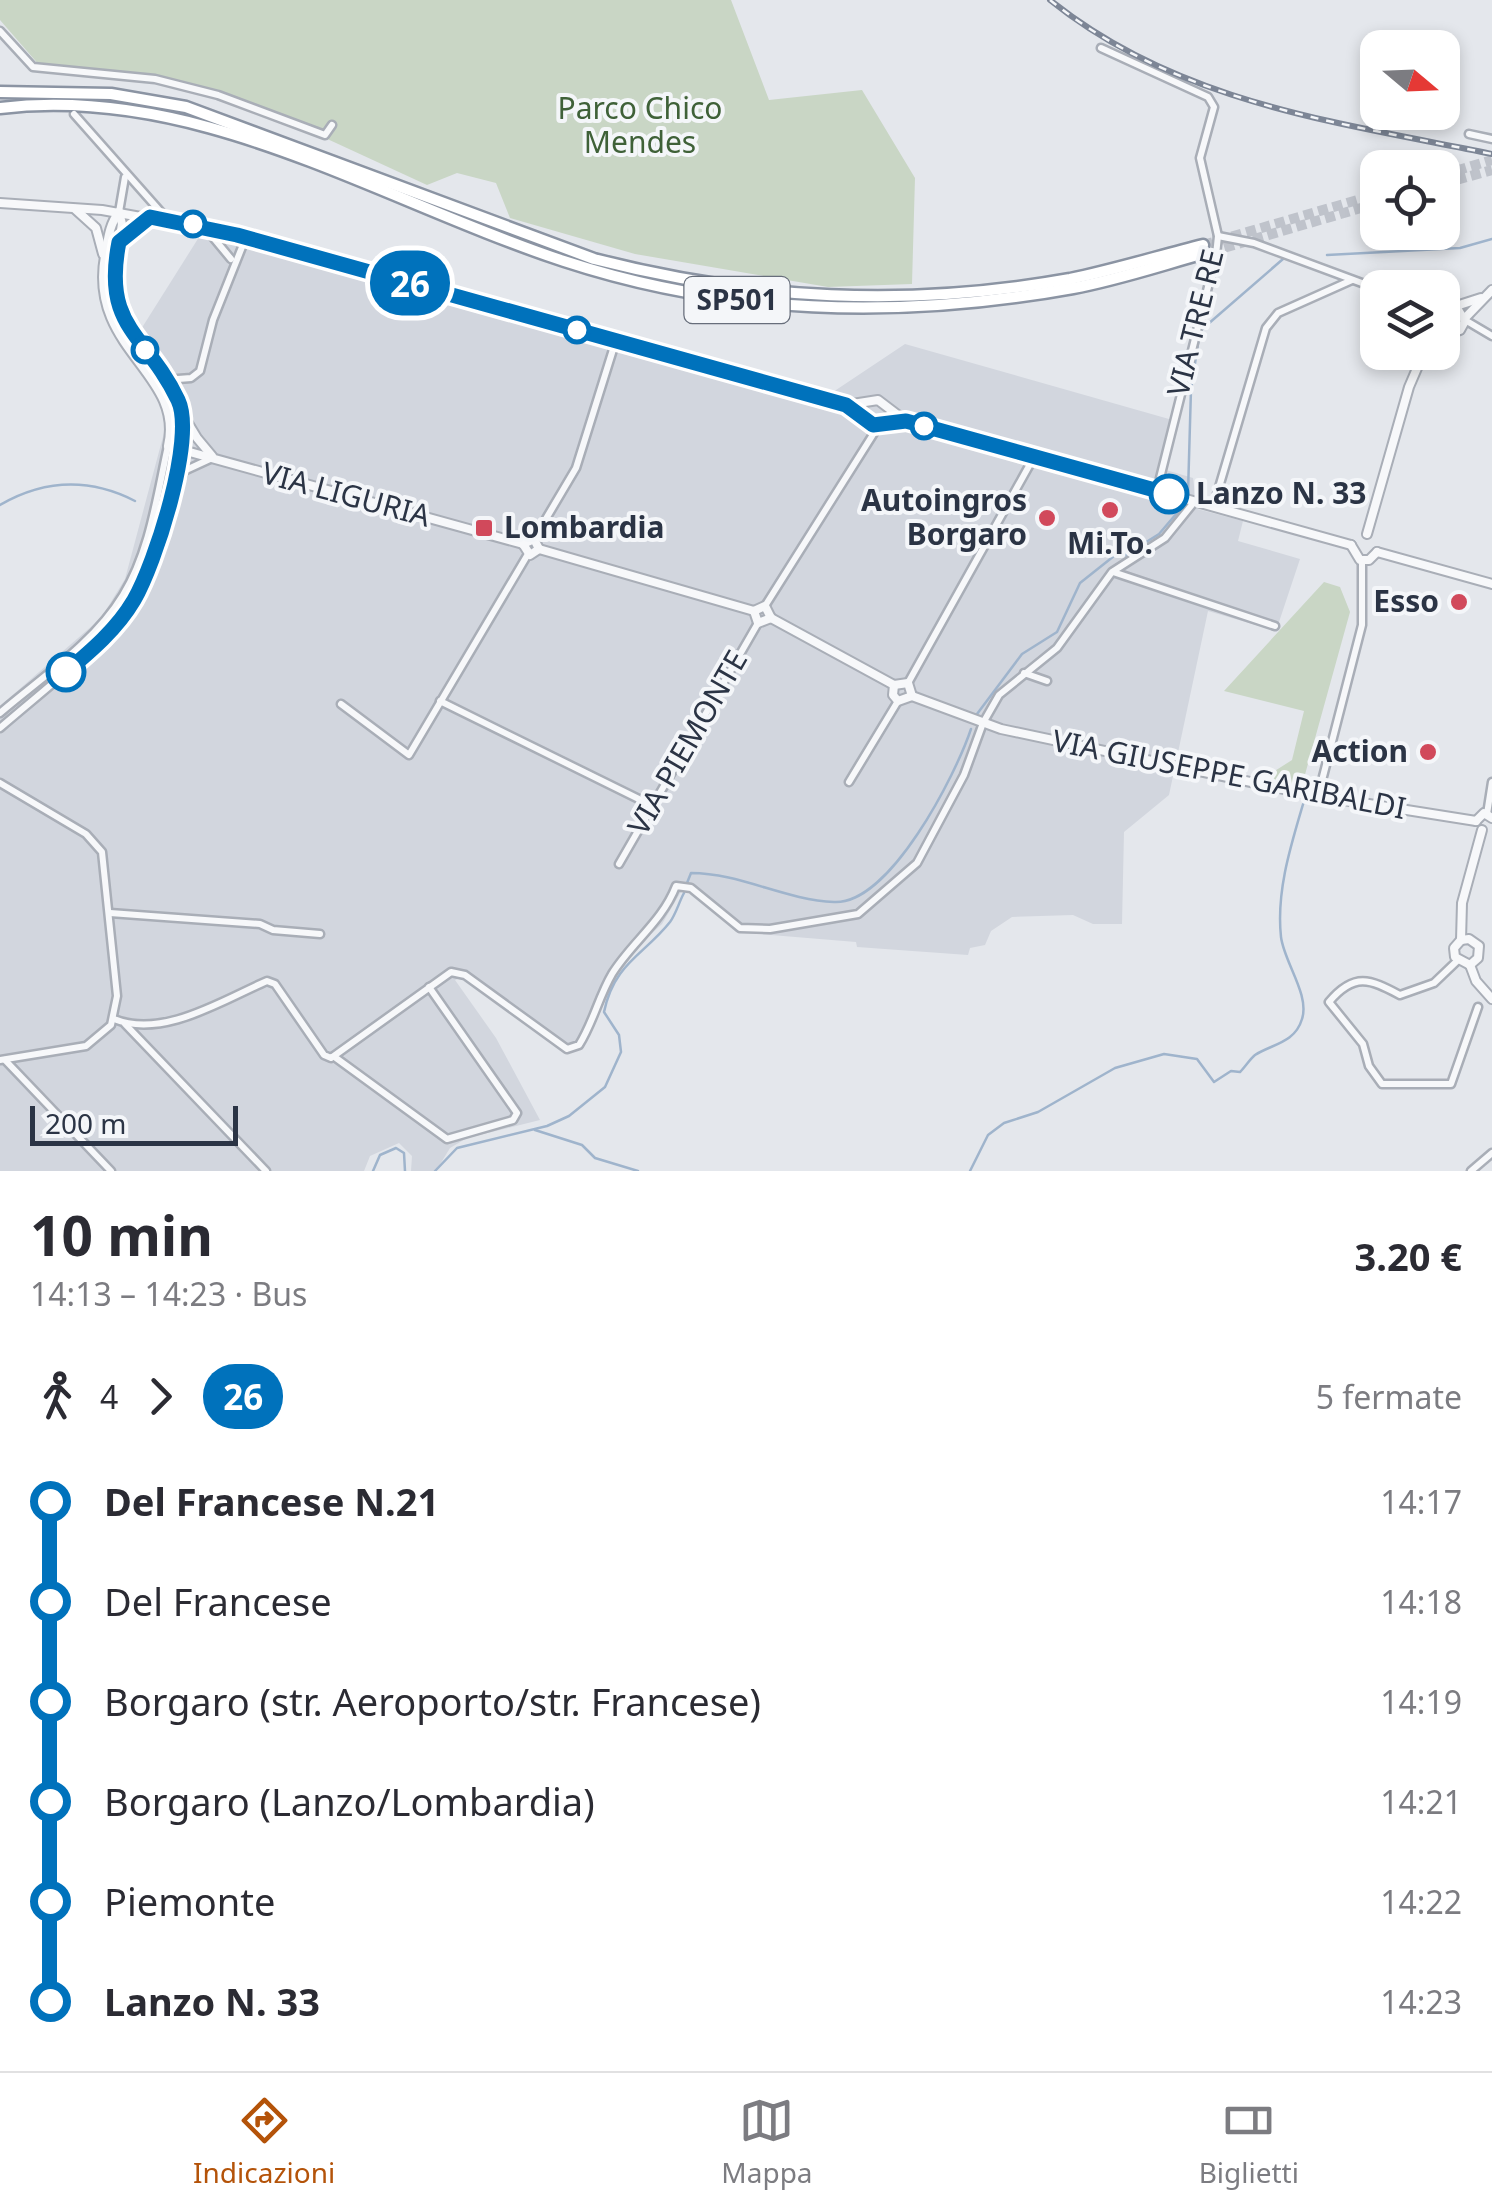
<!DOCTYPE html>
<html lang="it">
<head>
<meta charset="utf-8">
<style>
  body { margin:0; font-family:"Noto Sans",sans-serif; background:#f7f7f7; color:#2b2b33; height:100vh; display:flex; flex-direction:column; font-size:38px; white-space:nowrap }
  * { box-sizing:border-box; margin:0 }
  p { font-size:32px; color:#7c7c81 }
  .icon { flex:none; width:55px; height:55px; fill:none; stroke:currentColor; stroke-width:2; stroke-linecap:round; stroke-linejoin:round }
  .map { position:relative; height:1171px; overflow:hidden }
  .panel { display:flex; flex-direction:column; background:#fff; flex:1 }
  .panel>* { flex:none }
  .badge { padding:0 20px; border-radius:32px; font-size:35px; line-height:65px }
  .needle { width:65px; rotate:109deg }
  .tools { position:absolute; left:1360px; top:30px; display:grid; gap:20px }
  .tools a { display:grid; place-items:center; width:100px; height:100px; border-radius:20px; background:#fff; box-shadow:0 5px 15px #0003; font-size:50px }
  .scale { position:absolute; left:30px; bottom:25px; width:208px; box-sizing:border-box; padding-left:10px; border:5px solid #2b3445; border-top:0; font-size:28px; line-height:35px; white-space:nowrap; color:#2b3445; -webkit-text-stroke:8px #f4f6f9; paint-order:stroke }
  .map>.badge { position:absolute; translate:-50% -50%; box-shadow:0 0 0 5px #fff }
  .legs { display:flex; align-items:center; gap:15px; height:110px; padding:0 30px; font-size:32px }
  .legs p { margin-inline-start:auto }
  .headline { display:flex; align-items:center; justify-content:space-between; height:170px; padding:0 30px }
  h1 { font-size:55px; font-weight:700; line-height:75px }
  ul { padding:0 30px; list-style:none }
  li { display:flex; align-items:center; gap:35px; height:100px; font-size:38px }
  li i { display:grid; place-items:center; width:15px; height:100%; margin:0 12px; background:currentColor }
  li i::after { content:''; width:25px; height:25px; margin:-12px; border:8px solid; border-radius:50%; background:#fff }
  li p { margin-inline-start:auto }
  li:first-child i { background:linear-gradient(#0000 50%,currentColor 0) }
  li:last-child i { background:linear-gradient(currentColor 50%,#0000 0) }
  .tab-bar { display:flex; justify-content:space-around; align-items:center; height:140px; border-top:2px solid #e1e1e2; background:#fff; font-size:28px; color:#7c7c81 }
  .tab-bar a { display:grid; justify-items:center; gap:5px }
  .tab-bar .on { color:#b45309 }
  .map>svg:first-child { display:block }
</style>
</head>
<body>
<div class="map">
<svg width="1492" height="1171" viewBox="0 0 1492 1171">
  <rect width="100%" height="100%" fill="#e4e7ec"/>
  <polygon fill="#d2d6de" points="206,226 502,302 830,394 905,344 1176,421 1166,470 1193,478 1197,509 1243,521 1238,541 1300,559 1276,631 1208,611 1169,795 1124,832 1122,924 1093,924 1073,915 1012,917 991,931 985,945 970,948 968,955 857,947 856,942 736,932 692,892 682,890 662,924 627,956 583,1047 567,1052 462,977 455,980 496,1038 540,1120 467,1138 450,1148 436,1171 411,1171 412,1156 399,1143 370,1156 364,1171 0,1171 0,706 101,618 125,579 176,388 138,334"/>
  <g fill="#c9d6c5">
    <polygon points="0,0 731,0 769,100 862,90 915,178 912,284 828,287 635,254 510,218 496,183 457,173 427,185 258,107 134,75 40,66 0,20"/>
    <polygon points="1324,582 1340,587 1350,612 1301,789 1265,782 1267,776 1292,760 1304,711 1224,691"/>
  </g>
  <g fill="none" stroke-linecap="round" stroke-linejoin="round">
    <g stroke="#9fb4cc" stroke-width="2.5">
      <polyline points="1327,255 1460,248 1492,239"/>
      <polyline points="1188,493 1191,389 1200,331 1283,259"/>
      <path d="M0,505C45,479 90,478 135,501"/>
      <polyline points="977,714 1022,654 1057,632 1080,583 1114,556 1124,556 1159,534 1183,506"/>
      <path d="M687,883L691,873C740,873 785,900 834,902C890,905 956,774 971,729"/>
      <polyline points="535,1130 582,1145 595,1158 638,1171"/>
      <polyline points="373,1171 380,1155 396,1148 404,1153 405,1171"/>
      <path d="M435,1171L457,1148L547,1126L569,1116L605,1087L621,1052L619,1035L604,1012C614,963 644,955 670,922C676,914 679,902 684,893"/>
      <path d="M970,1171L988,1135L1004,1123L1038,1112L1115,1068L1164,1054L1197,1059L1214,1082L1231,1071L1240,1072C1245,1067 1250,1059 1255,1055C1272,1044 1295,1043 1302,1019C1310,995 1284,962 1281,937C1276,891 1291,845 1304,801"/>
    </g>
    <g stroke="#bfc3cb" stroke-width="10" stroke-dasharray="10 5" stroke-linecap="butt">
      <polyline points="1442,175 1492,160"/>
      <polyline points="1442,184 1492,170"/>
      <polyline points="1203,245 1378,194"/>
      <polyline points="1210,252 1378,203"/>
    </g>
    <g stroke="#a9aeb7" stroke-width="11">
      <g id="minor">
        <polyline points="0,31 33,67 155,79 218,95 325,135 332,125"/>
        <polyline points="1101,48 1208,97 1214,107 1200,158 1218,236 1216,255 1157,490"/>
        <polyline points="74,114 167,219"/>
        <polyline points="1469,134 1492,139"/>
        <polyline points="119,212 125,177"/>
        <polyline points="207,230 231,259"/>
        <polyline points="1218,236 1254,243 1378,289"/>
        <polyline points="1465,320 1492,336"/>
        <polyline points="165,380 191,378 200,371 213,320 246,237"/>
        <polyline points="1217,494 1266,328 1278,313 1352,280"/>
        <polyline points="167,516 184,471 210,459"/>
        <polyline points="534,539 576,468 616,340"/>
        <polyline points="1113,572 1275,626"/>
        <polyline points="765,606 879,425"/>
        <polyline points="1024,673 1047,681"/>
        <polyline points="908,683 1034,457"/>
        <polyline points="440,701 653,806"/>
        <polyline points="341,704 409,755 528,554"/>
        <path d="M0,713C42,677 94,643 123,595C150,551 157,495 168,446"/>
        <path d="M0,728C99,643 138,625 170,491C176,466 185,441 182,415"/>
        <polyline points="849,782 898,701"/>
        <polyline points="0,783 86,834 102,852 117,996 111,1025 86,1046 0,1060"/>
        <polyline points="1318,796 1362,625 1362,561"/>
        <polyline points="1487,814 1492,782"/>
        <polyline points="619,864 758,623"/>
        <polyline points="110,913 260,924 273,930 320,934"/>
        <path d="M1457,961L1434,983L1400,995C1371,980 1355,971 1329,1002L1363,1044L1369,1066L1382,1084H1451L1478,1007"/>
        <path d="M114,1019C163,1039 223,1000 267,981L275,984L324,1055L331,1058L451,972L465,975L567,1049L579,1045C593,1023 599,996 612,974C632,942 662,922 676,886L691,888L740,928L770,929L858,914L917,863L964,775L983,723L999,695L1057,648L1112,572L1165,538L1195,501"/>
        <polyline points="125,1024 266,1171"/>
        <polyline points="336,1058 447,1139 513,1120 517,1113 429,987"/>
        <polyline points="5,1060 111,1171"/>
        <polyline points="1471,1171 1492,1153"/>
      </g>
    </g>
    <g stroke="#a9aeb7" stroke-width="12">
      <g id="tertiary">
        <polyline points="0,203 102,210 224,232 846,405 873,425 906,421 1351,545"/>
        <polyline points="75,209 96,228 103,254"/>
        <path d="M119,212C109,225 108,240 105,256C88,350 185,373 168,446L523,544"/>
        <polyline points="119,212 122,224 114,274 116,304 197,438 212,456"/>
        <polyline points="122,239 150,217"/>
        <polyline points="1453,307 1481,298"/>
        <polyline points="1442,312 1457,308 1465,321 1460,330 1442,336"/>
        <polyline points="1465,318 1492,290"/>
        <polyline points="846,405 878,400 903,419"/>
        <polyline points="1367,534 1409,387 1424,352"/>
        <polyline points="523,544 534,539 539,549"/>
        <polyline points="523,544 530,555 539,549"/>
        <polyline points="1351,545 1360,560 1369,560 1377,552"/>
        <polyline points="539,549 754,611"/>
        <polyline points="1377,552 1492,584"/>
        <polyline points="754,611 758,623 771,618"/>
        <polyline points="754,611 765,606 771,618"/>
        <polyline points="771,618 894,685"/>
        <polyline points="894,685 893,695 898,701 912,696"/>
        <polyline points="894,685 908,683 912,696"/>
        <polyline points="912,696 1001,729 1312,795 1476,821"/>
        <polyline points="1476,821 1484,813 1492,818"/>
        <polyline points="1461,940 1462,903 1482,830"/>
        <polyline points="1461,940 1469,939 1479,946 1478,958 1470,965"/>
        <polyline points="1461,940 1454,948 1455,957 1470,965"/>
        <polyline points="1470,965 1476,981 1492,999"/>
      </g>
    </g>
    <g stroke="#8b94a3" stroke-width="15">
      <g id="trunk">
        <path d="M0,92L111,94L186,107L594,259C753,300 908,308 1070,279C1114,270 1159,256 1203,245"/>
        <path d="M0,108C200,84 379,200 564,261C729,315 902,319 1073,288C1117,280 1161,265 1205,253"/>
      </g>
    </g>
    <use href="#minor" stroke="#f7f8fa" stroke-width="6"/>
    <use href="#tertiary" stroke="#f7f8fa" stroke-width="8"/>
    <use href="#trunk" stroke="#fff" stroke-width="10"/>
    <g stroke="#7d8696" stroke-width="6">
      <path id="rail" d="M1050,0C1178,103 1336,122 1492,154"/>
    </g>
    <use href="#rail" stroke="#f4f6f9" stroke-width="2.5" stroke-dasharray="8" stroke-linecap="butt"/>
  </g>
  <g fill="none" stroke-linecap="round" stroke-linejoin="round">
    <g stroke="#fff" stroke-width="22">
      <path id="line-1" d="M66,672C91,651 117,629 134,600C155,564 196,438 178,400C146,333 102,328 119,242L150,217L237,235L846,405L873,425L906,421L1169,494"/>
    </g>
    <use href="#line-1" stroke="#0072bc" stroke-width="15"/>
  </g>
  <g fill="#fff" stroke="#0072bc" stroke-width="5">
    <circle cx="193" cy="224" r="12"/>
    <circle cx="577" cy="330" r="12"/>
    <circle cx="145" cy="350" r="12"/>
    <circle cx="924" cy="426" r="12"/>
    <circle cx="1169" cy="494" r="18"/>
    <circle cx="66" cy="672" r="18"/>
  </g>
  <g fill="#d1495b" stroke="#f4f6f9" stroke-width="4">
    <circle cx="1110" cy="510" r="10"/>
    <circle cx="1047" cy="518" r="10"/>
    <rect x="474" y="518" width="20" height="20" rx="5"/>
    <circle cx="1459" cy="602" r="10"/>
    <circle cx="1428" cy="752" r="10"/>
  </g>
  <g text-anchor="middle" stroke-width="8" stroke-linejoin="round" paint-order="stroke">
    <rect fill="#f4f6f9" stroke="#676e7b" stroke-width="2.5" x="684.5" y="277" width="105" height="46" rx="8"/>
    <g font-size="28" font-weight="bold" fill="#2b3445">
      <text x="737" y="310">SP501</text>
    </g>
    <g font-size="30" fill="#3f6138" stroke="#f4f6f9">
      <text x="640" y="119">Parco Chico<tspan x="640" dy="34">Mendes</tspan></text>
    </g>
    <g font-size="30" fill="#2b3445" stroke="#f4f6f9">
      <text transform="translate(1196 323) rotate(-76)" y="10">VIA TRE RE</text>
      <text transform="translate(346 495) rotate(15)" y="10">VIA LIGURIA</text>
      <text transform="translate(688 743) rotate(-60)" y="10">VIA PIEMONTE</text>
      <text transform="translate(1229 775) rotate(11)" y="10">VIA GIUSEPPE GARIBALDI</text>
    </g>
    <g font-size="30" font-weight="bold" fill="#2b3445" stroke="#f4f6f9" text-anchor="start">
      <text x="1196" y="504">Lanzo N. 33</text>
    </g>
    <g font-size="30" font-weight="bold" fill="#2b3445" stroke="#f4f6f9" text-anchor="end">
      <text x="1027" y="511">Autoingros<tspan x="1027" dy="34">Borgaro</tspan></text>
      <text x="504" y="538" text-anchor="start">Lombardia</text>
      <text x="1110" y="554" text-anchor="middle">Mi.To.</text>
      <text x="1439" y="612">Esso</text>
      <text x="1408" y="762">Action</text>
    </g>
  </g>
</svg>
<div class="tools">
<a><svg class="needle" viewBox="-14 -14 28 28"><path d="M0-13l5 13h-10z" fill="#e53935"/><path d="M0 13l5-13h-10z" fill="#7c7c81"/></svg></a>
<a><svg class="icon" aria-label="locate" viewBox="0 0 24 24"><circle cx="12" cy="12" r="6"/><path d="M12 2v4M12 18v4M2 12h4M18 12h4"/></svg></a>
<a><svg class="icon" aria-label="layers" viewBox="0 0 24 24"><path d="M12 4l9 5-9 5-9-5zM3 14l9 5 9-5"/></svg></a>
</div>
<div class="scale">200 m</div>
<b class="badge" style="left:410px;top:283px;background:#0072bc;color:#fff">26</b>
</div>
<section class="panel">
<div class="headline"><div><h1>10 min</h1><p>14:13 – 14:23 · Bus</p></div><b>3.20 €</b></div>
<div class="legs"><svg class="icon" aria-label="walk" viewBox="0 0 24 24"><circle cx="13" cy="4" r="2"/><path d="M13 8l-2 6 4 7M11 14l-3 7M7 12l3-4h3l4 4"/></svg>4<svg class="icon" aria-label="forward" viewBox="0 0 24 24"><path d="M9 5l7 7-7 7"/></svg><b class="badge" style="background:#0072bc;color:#fff">26</b><p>5 fermate</p></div>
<ul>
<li><i style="color:#0072bc"></i><b>Del Francese N.21</b><p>14:17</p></li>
<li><i style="color:#0072bc"></i><span>Del Francese</span><p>14:18</p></li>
<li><i style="color:#0072bc"></i><span>Borgaro (str. Aeroporto/str. Francese)</span><p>14:19</p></li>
<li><i style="color:#0072bc"></i><span>Borgaro (Lanzo/Lombardia)</span><p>14:21</p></li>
<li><i style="color:#0072bc"></i><span>Piemonte</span><p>14:22</p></li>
<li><i style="color:#0072bc"></i><b>Lanzo N. 33</b><p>14:23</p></li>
</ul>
</section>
<nav class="tab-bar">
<a class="on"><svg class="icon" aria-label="directions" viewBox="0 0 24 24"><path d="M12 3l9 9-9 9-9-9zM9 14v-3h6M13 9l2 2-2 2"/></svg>Indicazioni</a>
<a><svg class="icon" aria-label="map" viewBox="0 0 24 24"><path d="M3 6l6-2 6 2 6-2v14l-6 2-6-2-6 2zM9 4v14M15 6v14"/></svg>Mappa</a>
<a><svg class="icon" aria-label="tickets" viewBox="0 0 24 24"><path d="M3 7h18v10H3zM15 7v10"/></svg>Biglietti</a>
</nav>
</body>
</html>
